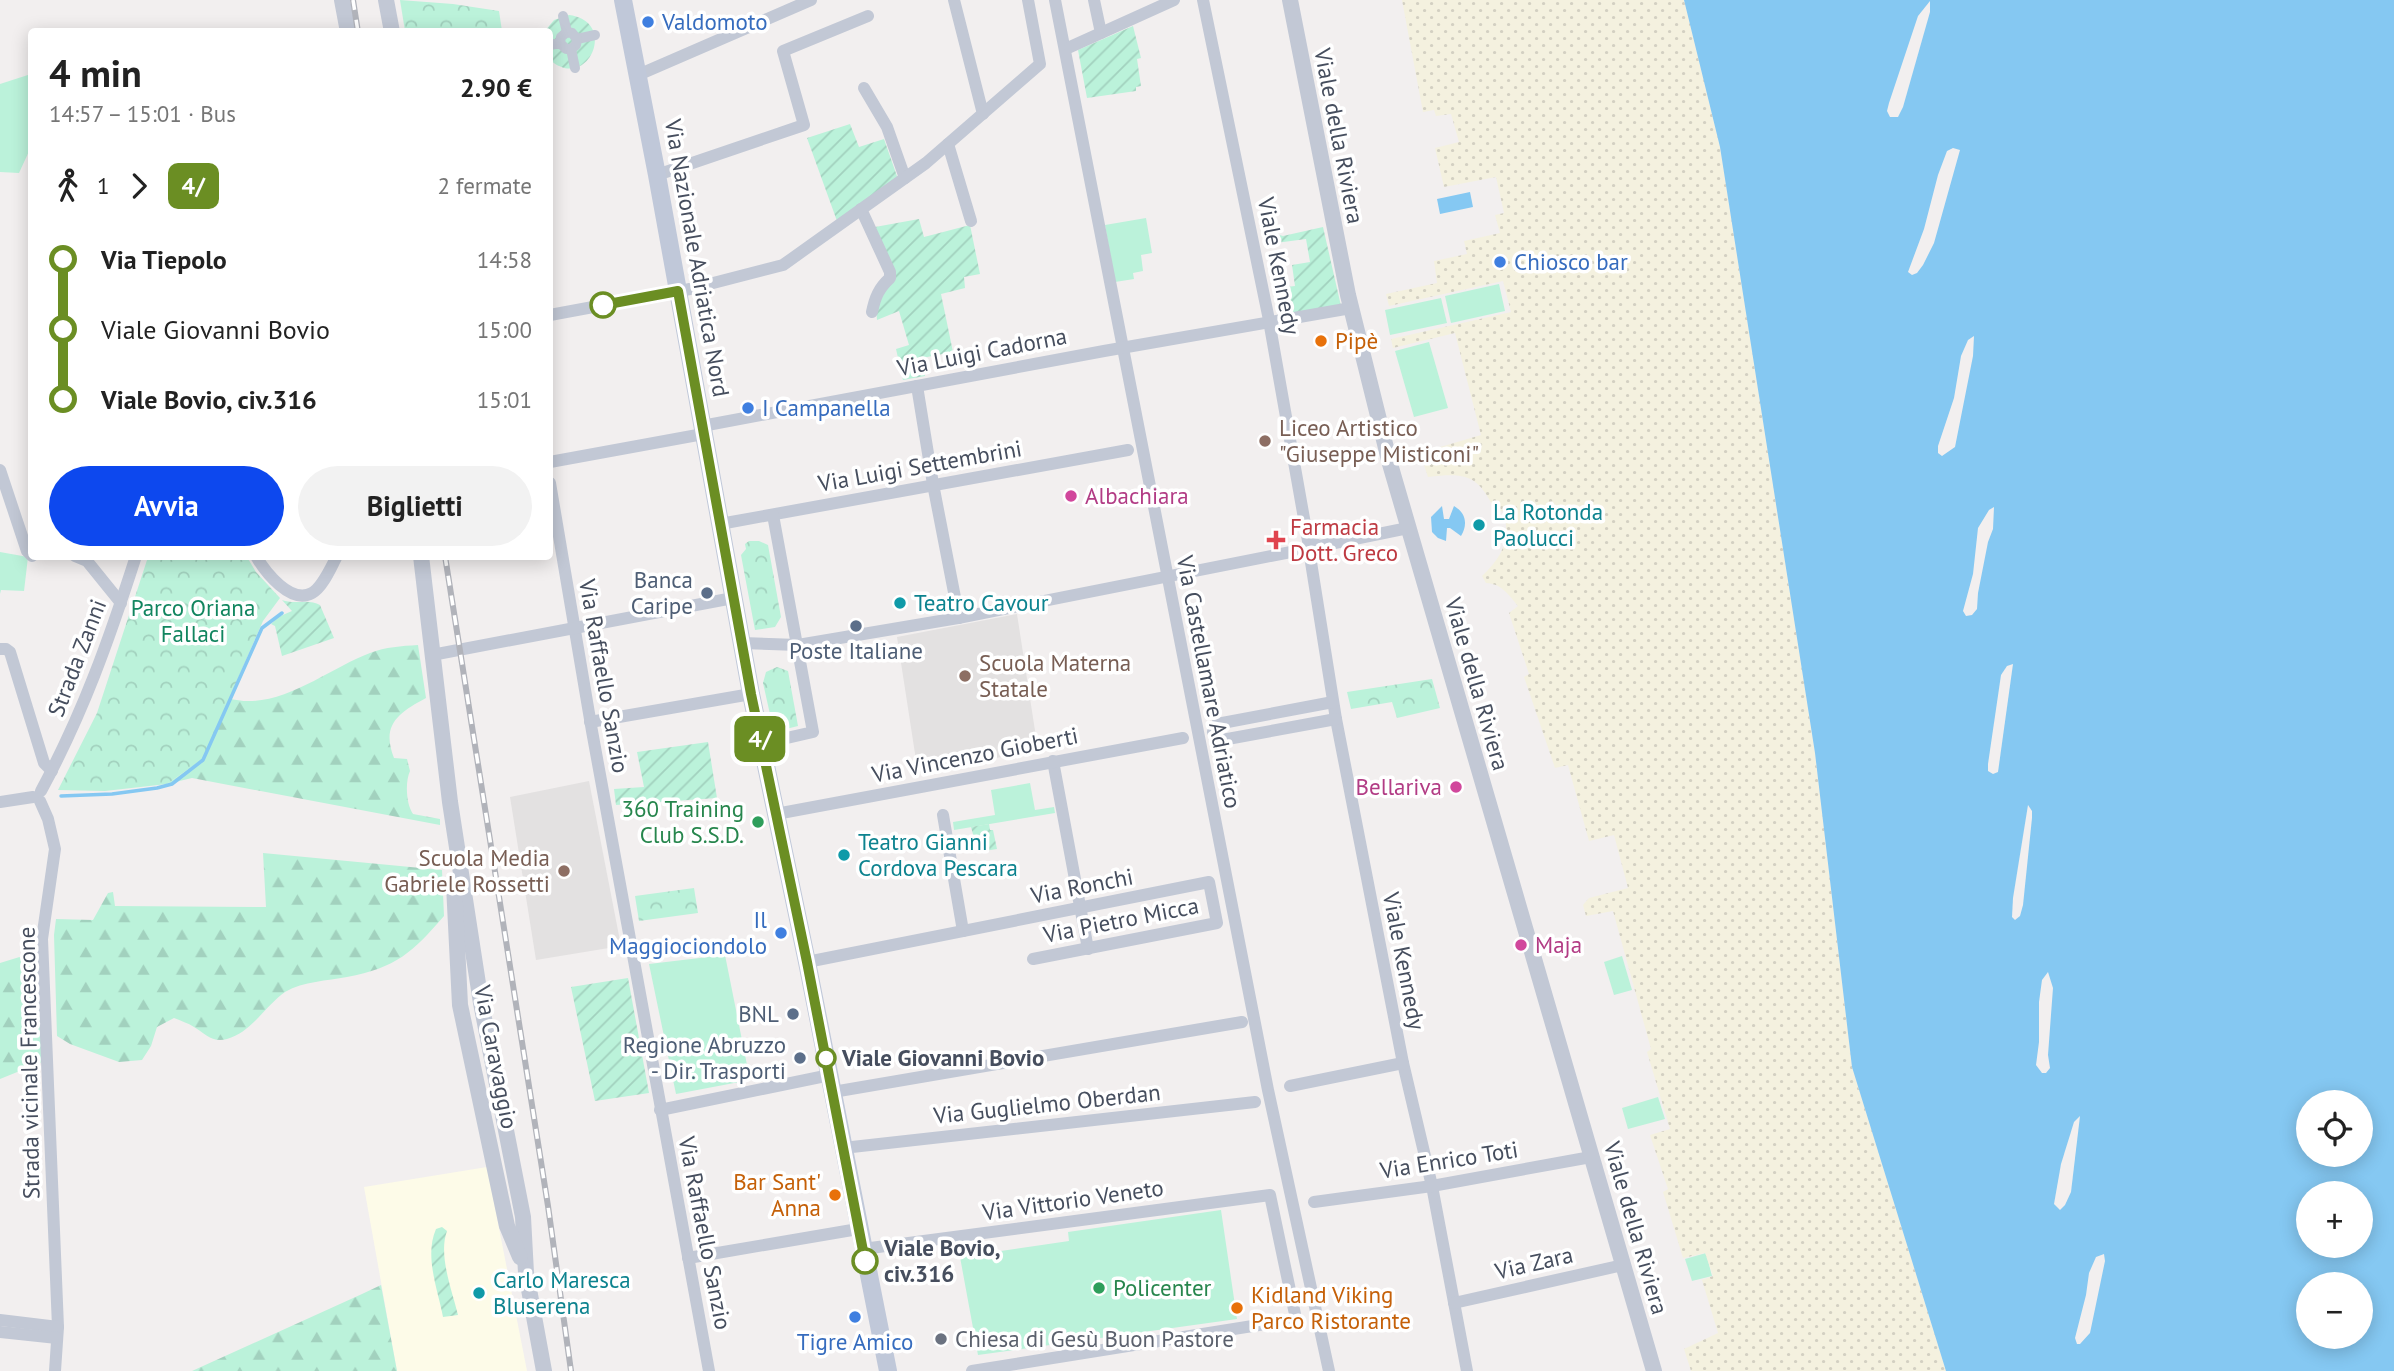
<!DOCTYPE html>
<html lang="it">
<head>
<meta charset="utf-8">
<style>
  body { margin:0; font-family:"PT Sans",sans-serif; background:#f2f2f2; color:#222; height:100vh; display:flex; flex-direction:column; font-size:26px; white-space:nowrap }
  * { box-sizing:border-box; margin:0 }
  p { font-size:23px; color:#767676 }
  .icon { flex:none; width:38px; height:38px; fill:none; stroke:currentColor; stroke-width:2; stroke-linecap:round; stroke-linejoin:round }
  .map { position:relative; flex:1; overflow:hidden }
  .sheet { position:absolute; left:28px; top:28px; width:525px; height:532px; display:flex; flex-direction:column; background:#fff; border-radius:7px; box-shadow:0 4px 18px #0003 }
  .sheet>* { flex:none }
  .badge { padding:0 14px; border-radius:10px; font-size:24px; line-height:46px }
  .tools { position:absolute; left:2296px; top:1090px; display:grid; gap:14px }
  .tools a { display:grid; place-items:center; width:77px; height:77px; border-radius:50%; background:#fff; box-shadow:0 4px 18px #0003; font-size:35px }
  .map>.badge { position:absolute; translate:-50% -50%; box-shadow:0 0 0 4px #fff }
  .legs { display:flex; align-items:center; gap:10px; height:77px; padding:0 21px; font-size:23px }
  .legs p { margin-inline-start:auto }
  .overview { display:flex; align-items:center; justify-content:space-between; height:119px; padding:0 21px }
  h1 { font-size:38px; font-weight:800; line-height:52px }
  .primary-button { display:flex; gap:14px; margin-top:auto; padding:14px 21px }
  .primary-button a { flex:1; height:80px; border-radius:42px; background:#0d48ee; color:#fff; font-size:28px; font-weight:800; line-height:80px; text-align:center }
  .primary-button a+a { background:#f2f2f2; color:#222 }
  ul { padding:0 21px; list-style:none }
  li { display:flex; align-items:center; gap:24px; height:70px; font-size:26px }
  li i { display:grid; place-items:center; width:10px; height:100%; margin:0 9px; background:currentColor }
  li i::after { content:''; width:18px; height:18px; margin:-9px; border:5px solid; border-radius:50%; background:#fff }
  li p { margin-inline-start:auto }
  li:first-child i { background:linear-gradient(#0000 50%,currentColor 0) }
  li:last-child i { background:linear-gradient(currentColor 50%,#0000 0) }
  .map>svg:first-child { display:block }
</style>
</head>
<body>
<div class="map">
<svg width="2394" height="1371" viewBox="0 0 2394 1371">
  <defs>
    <pattern id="forest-firs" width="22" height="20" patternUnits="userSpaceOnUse" patternTransform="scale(1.75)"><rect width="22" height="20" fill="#bbf2da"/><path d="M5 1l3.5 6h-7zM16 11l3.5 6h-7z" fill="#a2d1be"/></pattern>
    <pattern id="sand-dots" width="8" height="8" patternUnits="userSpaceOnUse" patternTransform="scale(1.75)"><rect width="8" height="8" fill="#f4f1df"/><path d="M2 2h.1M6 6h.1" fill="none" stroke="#d3d0c2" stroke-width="1.8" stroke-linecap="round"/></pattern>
    <pattern id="park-crowns" width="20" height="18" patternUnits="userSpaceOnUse" patternTransform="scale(1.75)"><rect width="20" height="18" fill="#bbf2da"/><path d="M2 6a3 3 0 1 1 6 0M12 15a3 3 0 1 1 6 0" fill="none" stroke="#a2d1be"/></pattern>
    <pattern id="garden-furrows" width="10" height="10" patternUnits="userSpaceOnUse" patternTransform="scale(1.75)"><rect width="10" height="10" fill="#bbf2da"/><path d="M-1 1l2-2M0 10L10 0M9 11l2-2" fill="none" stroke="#a2d1be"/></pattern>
  </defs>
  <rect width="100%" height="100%" fill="#f2efef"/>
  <polygon fill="#fdfbe8" points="487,1167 527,1371 397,1371 364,1187"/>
  <g fill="#e3e1e1">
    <polygon points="1017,614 1038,750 918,773 897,637"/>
    <polygon points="589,781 621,946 536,960 510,797"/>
  </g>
  <g fill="#bbf2da">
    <polygon points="31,74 31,147 19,173 0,172 0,84"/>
    <polygon points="1146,218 1152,253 1141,255 1143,271 1133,273 1134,279 1115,282 1105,225"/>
    <polygon points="1499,284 1505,311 1451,323 1445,296"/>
    <polygon points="1441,298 1447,323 1390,335 1385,310"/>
    <polygon points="1429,342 1448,408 1414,417 1395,351"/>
    <polygon points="0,552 28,557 24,591 1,590 0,594"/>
    <polygon points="1030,783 1035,810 1054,807 1055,813 954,830 953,822 995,815 991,790"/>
    <polygon points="725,955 750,1080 676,1094 649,964"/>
    <polygon points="1622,956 1632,990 1614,995 1604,962"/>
    <polygon points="1658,1097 1665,1119 1628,1129 1622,1108"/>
    <polygon points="1221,1210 1237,1319 978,1355 960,1257 1069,1241 1068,1232"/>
    <polygon points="1706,1253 1712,1276 1692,1281 1685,1259"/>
  </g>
  <g fill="url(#forest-firs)">
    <path d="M418,645L426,698C398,713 381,725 394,758L407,759L410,771C405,782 406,804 413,814L440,819V825L192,778L167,784L203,759L228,698C277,713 327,669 370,653C386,647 401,646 418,645Z"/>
    <path d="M263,853L442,870L444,916C413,952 396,968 347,977C327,981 304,981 285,992C265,1006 252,1032 227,1039C212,1043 206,1034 194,1027C188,1023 181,1021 174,1018L157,1027L151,1046L142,1060L119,1062L70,1044L57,1036L54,935L56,919L93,920L108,893L113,892L115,906L266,907Z"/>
    <polygon points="39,951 47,1060 0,1079 0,963"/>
    <polygon points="381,1285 397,1371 192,1371 362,1294"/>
  </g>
  <path fill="url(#sand-dots)" d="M1402,0H1684L1720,147L1815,753L1852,1067L1946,1371H1691L1684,1349L1718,1333L1702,1280L1713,1276L1705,1253L1683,1258L1663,1192L1668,1189L1650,1135L1670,1129L1647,1052L1651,1049L1613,911L1586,916L1583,905L1589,898L1628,888L1614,835L1589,841L1568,765L1555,768L1524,677L1529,674L1509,613L1518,606C1508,594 1502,584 1486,583L1482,576C1504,555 1510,540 1504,511L1496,512C1478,476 1469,472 1428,477L1420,453L1481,435L1455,333L1393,348L1391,339L1511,312L1503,281L1389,306L1386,294L1437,283L1434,261L1467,254L1464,241L1500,233L1495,215L1504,213L1496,177L1444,187L1435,148L1459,142L1451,114L1436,116L1434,110L1423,112Z"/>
  <g fill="url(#park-crowns)">
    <polygon points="400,0 453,4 499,11 502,31 405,31"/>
    <polygon points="749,541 759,541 768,545 781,617 775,627 755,630 741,555 746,549 745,544"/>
    <polygon points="148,557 247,557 256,572 280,598 263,621 203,759 167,784 105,791 58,790 97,713"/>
    <polygon points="777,667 788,671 798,726 774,732 763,683 766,672"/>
    <polygon points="1432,679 1440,708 1397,718 1392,702 1351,709 1347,692"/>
    <polygon points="694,888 698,913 639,921 635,896"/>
  </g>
  <g fill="url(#garden-furrows)">
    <path d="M569,15C619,21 588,93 550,60V32H544L554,20Z"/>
    <polygon points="1133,26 1141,58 1137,59 1141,86 1136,87 1136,91 1087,98 1078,50"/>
    <polygon points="850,124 859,147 884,139 898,179 837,221 807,138"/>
    <polygon points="919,219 924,237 970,225 980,274 964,277 965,288 941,294 953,352 922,358 925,376 903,380 896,349 909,345 899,311 877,320 876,308 889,284 875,227"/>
    <polygon points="1323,227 1341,306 1282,317 1277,288 1295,286 1292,265 1310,262 1306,239 1269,244 1266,231 1283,236"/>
    <path d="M282,600C295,605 309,598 320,605L334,638L282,656L275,626L271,624L278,617L292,611Z"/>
    <polygon points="708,742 717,798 616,805 614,789 644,787 637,752"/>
    <polygon points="989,824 990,830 993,830 997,849 978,852 971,827"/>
    <polygon points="628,978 649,1093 595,1101 571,987"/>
    <path d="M442,1227L447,1231C438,1255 452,1290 458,1315L443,1317C438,1290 424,1256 436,1229Z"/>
  </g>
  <g fill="#85c8f2" fill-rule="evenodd">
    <path d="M1684,0H2394V1371H1946L1852,1067L1815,753L1720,147ZM2308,1102H2361V1155H2308ZM2308,1194H2361V1246H2308ZM2308,1284H2361V1337H2308Z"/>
    <polygon points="1470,192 1473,207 1440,214 1437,199"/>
    <path d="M1442,506L1444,519H1449L1454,506C1466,513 1468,524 1461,536L1450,528H1447L1446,541L1438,538L1432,532L1431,517Z"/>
  </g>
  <g fill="#f2efef">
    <polygon points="1930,1 1930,12 1903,107 1898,117 1890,117 1887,111 1889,103 1918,16"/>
    <polygon points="1953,148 1960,150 1934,243 1923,265 1917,273 1912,275 1908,272 1924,229 1938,175 1947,151"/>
    <polygon points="1974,336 1973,356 1955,447 1942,456 1938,453 1938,446 1954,398 1961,356 1968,340"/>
    <polygon points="1994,507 1993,529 1988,542 1978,593 1977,609 1972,615 1966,616 1963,611 1973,574 1978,528 1989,510"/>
    <polygon points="2013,664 1998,772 1993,774 1988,771 1988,764 2001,675 2007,666"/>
    <polygon points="2028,805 2032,811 2032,818 2023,905 2020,916 2015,920 2012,917 2013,898"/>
    <polygon points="2048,972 2053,988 2048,1055 2050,1068 2046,1073 2042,1073 2036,1065 2039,1042 2039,1002 2042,980"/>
    <polygon points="2080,1116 2071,1192 2065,1205 2060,1210 2054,1204 2061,1164 2074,1122"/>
    <polygon points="2104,1254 2105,1261 2090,1333 2080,1344 2077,1344 2075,1338 2086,1295 2089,1273 2096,1257"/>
  </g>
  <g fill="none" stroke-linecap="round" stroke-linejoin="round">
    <polyline stroke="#85c8f2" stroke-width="3.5" points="61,796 112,794 157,788 172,784 203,760 262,628 282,613"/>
    <g stroke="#c2c8d5" stroke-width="10">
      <polyline points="563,16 567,32"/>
      <polyline points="577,39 595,35"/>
      <polyline points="550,45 560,43 566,49 571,49 576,45 577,39 572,33 567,32 561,37 560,43"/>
      <polyline points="571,49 575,68"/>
    </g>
    <g stroke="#c2c8d5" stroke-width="12">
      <polyline points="954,0 983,114"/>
      <polyline points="1055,0 1268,1090 1329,1371"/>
      <polyline points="1094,0 1101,33"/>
      <polyline points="1203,0 1268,315 1308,541"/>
      <polyline points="1070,47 1174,0"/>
      <polyline points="638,75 811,0"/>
      <polyline points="864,88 887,127 905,178"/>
      <polyline points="948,144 971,221"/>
      <polyline points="657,175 804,125 783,51 868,16"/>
      <path d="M861,209L890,272V278C879,288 875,297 872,312"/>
      <polyline points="550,315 690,289 783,265 926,163 1040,64 1028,0"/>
      <polyline points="917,386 933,484 959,618"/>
      <polyline points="702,426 1104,351 1351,308"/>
      <polyline points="550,462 703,434"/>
      <polyline points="0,470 27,551 32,556"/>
      <polyline points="550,483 592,731 709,1371"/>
      <polyline points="720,524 1128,450"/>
      <polyline points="1315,544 1320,546 1408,528"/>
      <polyline points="75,556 87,561 121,603"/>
      <path d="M256,556C265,572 291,605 312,593C323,587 331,567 337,556"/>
      <polyline points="1310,556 1336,719 1403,1063 1432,1186 1467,1371"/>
      <polyline points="742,643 798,645 958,618 1301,550"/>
      <polyline points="0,649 6,649 10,652 44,763 52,771"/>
      <polyline points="432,655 733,598"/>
      <polyline points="1333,702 1217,724 1213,732 1222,740 1336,719"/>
      <polyline points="590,722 751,694"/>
      <polyline points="761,744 813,732 773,515"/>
      <polyline points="1053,761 1088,949"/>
      <path d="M41,791C83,713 109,640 136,556"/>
      <polyline points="40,801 48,819 55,849 42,939 58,1327 55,1371"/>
      <polyline points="0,802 33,797"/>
      <polyline points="776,814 1183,738"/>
      <polyline points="943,815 963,931"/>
      <polyline points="807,962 1209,882 1217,923 1033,959"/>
      <polyline points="1290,1086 1403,1063"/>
      <polyline points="833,1092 1242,1022"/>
      <polyline points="660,1110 830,1075"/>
      <polyline points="843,1148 1255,1102"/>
      <polyline points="1314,1202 1432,1186 1591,1157"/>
      <polyline points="863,1249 1270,1195 1296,1319 972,1371"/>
      <polyline points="688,1258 858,1229"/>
      <polyline points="1454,1303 1623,1265"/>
      <polyline points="0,1320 58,1327"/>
      <polyline points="0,1332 57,1338"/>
    </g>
    <g stroke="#c2c8d5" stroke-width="16">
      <polyline points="342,0 348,32"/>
      <polyline points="386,0 392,32"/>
      <polyline points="1290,0 1348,295 1390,464 1654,1371"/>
      <polyline points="421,556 450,802 481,1003 523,1217 526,1273 544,1371"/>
      <polyline points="454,885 460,1005 507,1226 520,1257"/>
    </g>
    <polyline stroke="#c0c8d9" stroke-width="18" points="623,0 657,175 751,694 807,962 888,1371"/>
    <g stroke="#b1b3ba" stroke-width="6">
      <g id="rail">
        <polyline points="353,0 358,32"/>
        <polyline points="445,556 548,1206 571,1371"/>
      </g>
    </g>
    <use href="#rail" stroke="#fff" stroke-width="3.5" stroke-dasharray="10" stroke-linecap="butt"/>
  </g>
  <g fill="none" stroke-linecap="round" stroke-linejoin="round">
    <g stroke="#fff" stroke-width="16">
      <polyline id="line-1" points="603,305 678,291 751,694 807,962 865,1261"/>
    </g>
    <use href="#line-1" stroke="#6b8e23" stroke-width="10"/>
  </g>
  <g fill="#3f7fe0" stroke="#fff" stroke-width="2.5">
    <circle cx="648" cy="22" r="7"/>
    <circle cx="1500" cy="262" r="7"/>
    <circle cx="748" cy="408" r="7"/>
    <circle cx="781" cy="933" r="7"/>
    <circle cx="855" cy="1317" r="7"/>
  </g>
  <g fill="#fff" stroke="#6b8e23" stroke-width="3.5">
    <circle cx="603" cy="305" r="12"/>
    <circle cx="826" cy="1058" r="9"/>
    <circle cx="865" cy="1261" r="12"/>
  </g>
  <g fill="#e8710a" stroke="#fff" stroke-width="2.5">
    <circle cx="1321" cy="341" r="7"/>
    <circle cx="835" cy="1195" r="7"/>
    <circle cx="1237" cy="1308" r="7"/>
  </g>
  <g fill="#8d6e63" stroke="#fff" stroke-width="2.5">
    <circle cx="1265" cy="441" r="7"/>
    <circle cx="965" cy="676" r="7"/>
    <circle cx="564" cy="871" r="7"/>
  </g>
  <g fill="#d1479c" stroke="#fff" stroke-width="2.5">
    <circle cx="1071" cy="496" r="7"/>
    <circle cx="1456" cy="787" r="7"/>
    <circle cx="1521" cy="945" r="7"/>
  </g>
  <g fill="#0f9aa8" stroke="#fff" stroke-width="2.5">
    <circle cx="1479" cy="525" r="7"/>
    <circle cx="900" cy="603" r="7"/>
    <circle cx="844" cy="855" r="7"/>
    <circle cx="479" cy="1293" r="7"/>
  </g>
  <path fill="#e0444e" stroke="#fff" stroke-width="2.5" d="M1272.5 529.5h7v7h7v7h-7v7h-7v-7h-7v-7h7z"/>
  <g fill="#5c6f8a" stroke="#fff" stroke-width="2.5">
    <circle cx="707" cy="593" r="7"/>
    <circle cx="856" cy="626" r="7"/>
    <circle cx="793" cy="1014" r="7"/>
    <circle cx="800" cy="1058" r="7"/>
  </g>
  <g fill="#2e9e5b" stroke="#fff" stroke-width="2.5">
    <circle cx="758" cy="822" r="7"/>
    <circle cx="1099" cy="1288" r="7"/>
  </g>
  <circle fill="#6b7280" stroke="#fff" stroke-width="2.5" cx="941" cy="1339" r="7"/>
  <g text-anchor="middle" stroke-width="7" stroke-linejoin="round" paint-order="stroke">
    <g font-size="23" fill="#366cbe" stroke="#fff" text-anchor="start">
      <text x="662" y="30">Valdomoto</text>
      <text x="1514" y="270">Chiosco bar</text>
      <text x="762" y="416">I Campanella</text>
      <text x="767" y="928" text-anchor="end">Il<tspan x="767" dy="26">Maggiociondolo</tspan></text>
      <text x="855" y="1350" text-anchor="middle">Tigre Amico</text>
    </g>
    <g font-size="23" fill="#464e5e" stroke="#fff">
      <text transform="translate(1339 136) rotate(79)" y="8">Viale della Riviera</text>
      <text transform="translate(697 258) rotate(80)" y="8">Via Nazionale Adriatica Nord</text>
      <text transform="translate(1279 266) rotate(79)" y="8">Viale Kennedy</text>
      <text transform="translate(982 352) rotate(-11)" y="8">Via Luigi Cadorna</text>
      <text transform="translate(920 466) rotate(-10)" y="8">Via Luigi Settembrini</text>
      <text transform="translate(77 658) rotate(-69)" y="8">Strada Zanni</text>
      <text transform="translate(604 676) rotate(80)" y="8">Via Raffaello Sanzio</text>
      <text transform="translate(1209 682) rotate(79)" y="8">Via Castellamare Adriatico</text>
      <text transform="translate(1477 684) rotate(74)" y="8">Viale della Riviera</text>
      <text transform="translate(975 755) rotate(-11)" y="8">Via Vincenzo Gioberti</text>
      <text transform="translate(1082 886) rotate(-11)" y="8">Via Ronchi</text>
      <text transform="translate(1121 920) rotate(-11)" y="8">Via Pietro Micca</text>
      <text transform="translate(1404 961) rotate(79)" y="8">Viale Kennedy</text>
      <text transform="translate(496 1057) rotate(79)" y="8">Via Caravaggio</text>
      <text transform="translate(29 1063) rotate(-91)" y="8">Strada vicinale Francescone</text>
      <text transform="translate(1047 1104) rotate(-6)" y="8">Via Guglielmo Oberdan</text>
      <text transform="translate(1449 1160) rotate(-9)" y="8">Via Enrico Toti</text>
      <text transform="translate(1073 1200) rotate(-8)" y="8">Via Vittorio Veneto</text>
      <text transform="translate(1636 1228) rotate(74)" y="8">Viale della Riviera</text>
      <text transform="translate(705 1233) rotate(79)" y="8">Via Raffaello Sanzio</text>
      <text transform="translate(1534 1263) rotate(-13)" y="8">Via Zara</text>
    </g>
    <g font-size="23" fill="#c56008" stroke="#fff" text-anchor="start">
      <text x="1335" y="349">Pipè</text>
      <text x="821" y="1190" text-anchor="end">Bar Sant'<tspan x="821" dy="26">Anna</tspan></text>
      <text x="1251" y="1303">Kidland Viking<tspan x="1251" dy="26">Parco Ristorante</tspan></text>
    </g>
    <g font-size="23" fill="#785e54" stroke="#fff" text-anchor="start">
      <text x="1279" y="436">Liceo Artistico<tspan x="1279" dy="26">"Giuseppe Misticoni"</tspan></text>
      <text x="979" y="671">Scuola Materna<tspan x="979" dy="26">Statale</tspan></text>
      <text x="550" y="866" text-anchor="end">Scuola Media<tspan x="550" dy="26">Gabriele Rossetti</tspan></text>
    </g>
    <g font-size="23" fill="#b23c85" stroke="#fff" text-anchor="start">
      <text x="1085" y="504">Albachiara</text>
      <text x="1442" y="795" text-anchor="end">Bellariva</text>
      <text x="1535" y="953">Maja</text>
    </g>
    <g font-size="23" fill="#0d838f" stroke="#fff" text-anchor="start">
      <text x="1493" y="520">La Rotonda<tspan x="1493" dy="26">Paolucci</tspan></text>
      <text x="914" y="611">Teatro Cavour</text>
      <text x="858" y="850">Teatro Gianni<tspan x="858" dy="26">Cordova Pescara</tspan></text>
      <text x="493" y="1288">Carlo Maresca<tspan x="493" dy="26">Bluserena</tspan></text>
    </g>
    <g font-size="23" fill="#be3a42" stroke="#fff" text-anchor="start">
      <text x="1290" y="535">Farmacia<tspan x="1290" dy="26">Dott. Greco</tspan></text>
    </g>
    <g font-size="23" fill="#4e5e75" stroke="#fff" text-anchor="end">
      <text x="693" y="588">Banca<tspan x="693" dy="26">Caripe</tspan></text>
      <text x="856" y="659" text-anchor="middle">Poste Italiane</text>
      <text x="779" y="1022">BNL</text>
      <text x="786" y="1053">Regione Abruzzo<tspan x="786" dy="26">- Dir. Trasporti</tspan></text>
    </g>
    <g font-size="23" fill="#11855f" stroke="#fff">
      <text x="193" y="616">Parco Oriana<tspan x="193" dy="26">Fallaci</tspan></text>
    </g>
    <g font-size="23" fill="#27864d" stroke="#fff" text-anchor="end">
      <text x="744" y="817">360 Training<tspan x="744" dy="26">Club S.S.D.</tspan></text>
      <text x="1113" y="1296" text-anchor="start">Policenter</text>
    </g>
    <g font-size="23" font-weight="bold" fill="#464e5e" stroke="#fff" text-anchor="start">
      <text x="842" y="1066">Viale Giovanni Bovio</text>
      <text x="884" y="1256">Viale Bovio,<tspan x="884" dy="26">civ.316</tspan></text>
    </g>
    <g font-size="23" fill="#5b616d" stroke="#fff" text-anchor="start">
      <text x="955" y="1347">Chiesa di Gesù Buon Pastore</text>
    </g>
  </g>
</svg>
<div class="tools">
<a><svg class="icon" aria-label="locate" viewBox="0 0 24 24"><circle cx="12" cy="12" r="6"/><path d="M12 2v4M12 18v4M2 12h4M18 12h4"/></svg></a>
<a>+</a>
<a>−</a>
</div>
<b class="badge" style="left:760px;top:739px;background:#6b8e23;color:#fff">4/</b>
<section class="sheet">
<div class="overview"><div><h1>4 min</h1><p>14:57 – 15:01 · Bus</p></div><b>2.90 €</b></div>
<div class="legs"><svg class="icon" aria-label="walk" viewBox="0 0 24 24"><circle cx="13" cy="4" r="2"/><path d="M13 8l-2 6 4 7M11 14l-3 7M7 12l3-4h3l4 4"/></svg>1<svg class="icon" aria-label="forward" viewBox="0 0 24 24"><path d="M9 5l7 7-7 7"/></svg><b class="badge" style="background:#6b8e23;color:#fff">4/</b><p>2 fermate</p></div>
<ul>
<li><i style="color:#6b8e23"></i><b>Via Tiepolo</b><p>14:58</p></li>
<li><i style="color:#6b8e23"></i><span>Viale Giovanni Bovio</span><p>15:00</p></li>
<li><i style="color:#6b8e23"></i><b>Viale Bovio, civ.316</b><p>15:01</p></li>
</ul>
<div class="primary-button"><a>Avvia</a><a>Biglietti</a></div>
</section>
</div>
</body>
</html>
